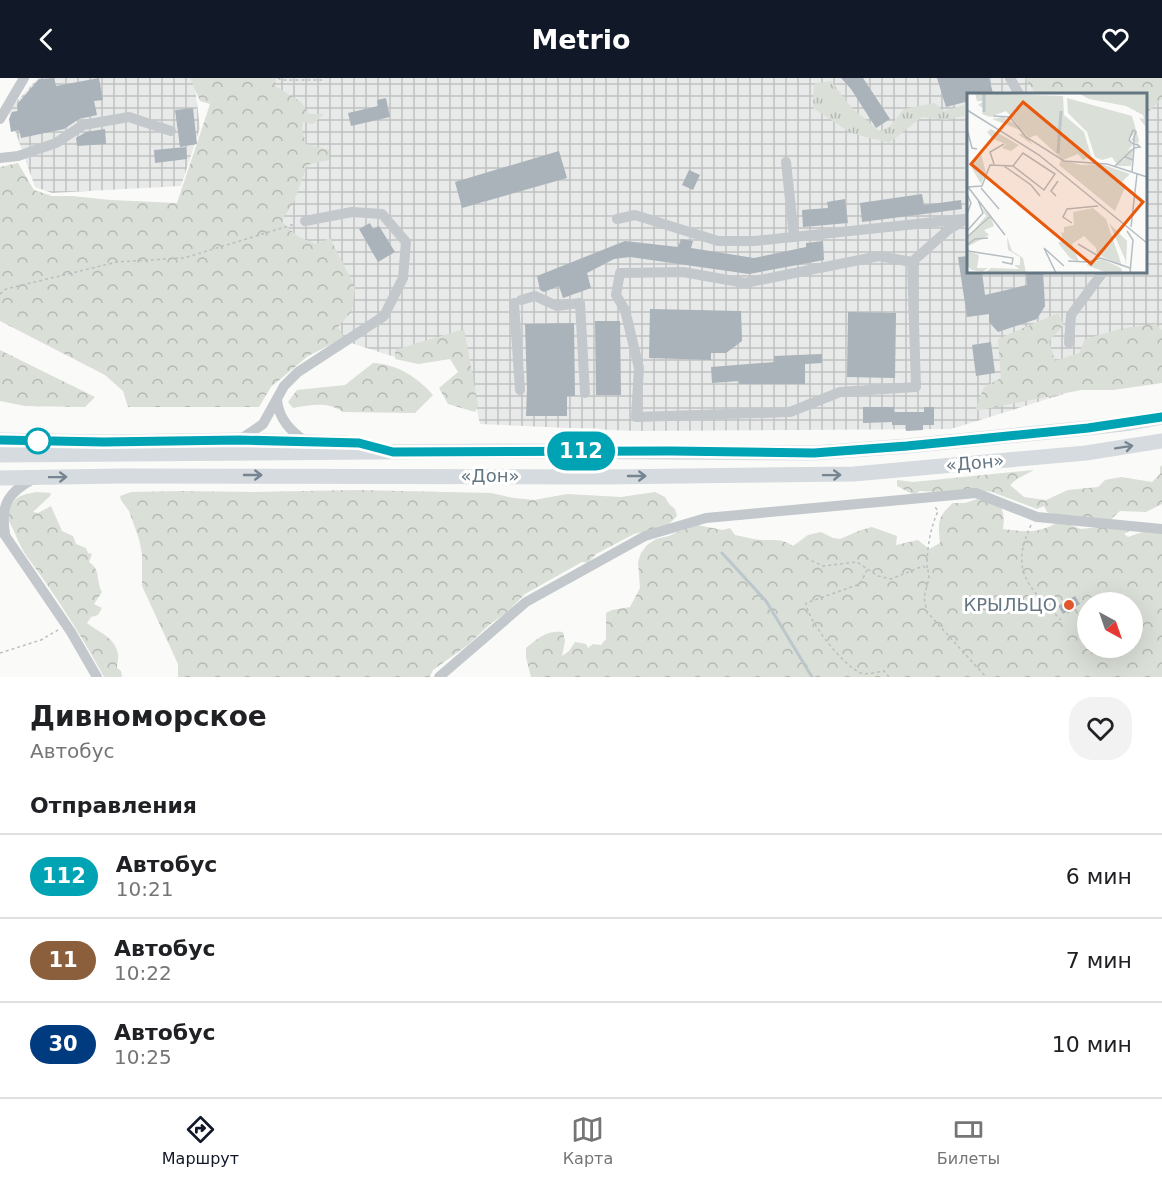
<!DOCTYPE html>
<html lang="ru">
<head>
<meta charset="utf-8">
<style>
  body { margin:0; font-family:"DejaVu Sans",sans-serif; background:#f2f2f2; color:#202124; height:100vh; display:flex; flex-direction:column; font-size:22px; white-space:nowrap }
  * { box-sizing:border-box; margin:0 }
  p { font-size:20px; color:#757577 }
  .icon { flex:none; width:33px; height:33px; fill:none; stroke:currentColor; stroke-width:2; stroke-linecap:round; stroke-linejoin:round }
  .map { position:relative; height:599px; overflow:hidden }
  .details { display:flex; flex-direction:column; background:#fff; flex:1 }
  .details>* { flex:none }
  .badge { padding:0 12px; border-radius:20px; font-size:21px; line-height:39px }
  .needle { width:39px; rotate:140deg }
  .buttons { position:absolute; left:1077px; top:514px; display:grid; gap:12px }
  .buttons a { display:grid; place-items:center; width:66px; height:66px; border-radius:50%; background:#fff; box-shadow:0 6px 24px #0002; font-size:30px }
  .map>.badge { position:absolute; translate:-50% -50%; box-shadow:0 0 0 3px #fff }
  h2 { padding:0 30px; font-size:22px; line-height:54px }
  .round { display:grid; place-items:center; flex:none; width:63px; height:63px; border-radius:24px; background:#f2f2f2 }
  .head { display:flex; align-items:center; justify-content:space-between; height:102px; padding:0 30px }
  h1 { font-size:28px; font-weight:700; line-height:45px }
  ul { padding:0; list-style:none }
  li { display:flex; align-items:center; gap:18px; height:84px; padding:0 30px; border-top:2px solid #e0e0e0 }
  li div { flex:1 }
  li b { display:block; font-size:22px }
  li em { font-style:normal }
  li .badge { min-width:66px; font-weight:700; text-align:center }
  header { display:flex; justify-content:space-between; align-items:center; height:78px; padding:0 30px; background:#111827; color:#fff; font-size:27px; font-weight:700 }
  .menu { display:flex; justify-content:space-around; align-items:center; height:84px; border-top:2px solid #e0e0e0; background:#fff; font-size:16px; color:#757577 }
  .menu a { display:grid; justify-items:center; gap:3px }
  .menu .selected { color:#111827 }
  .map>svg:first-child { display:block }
</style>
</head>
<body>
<header><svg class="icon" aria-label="back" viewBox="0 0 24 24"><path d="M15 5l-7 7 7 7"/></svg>Metrio<svg class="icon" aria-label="heart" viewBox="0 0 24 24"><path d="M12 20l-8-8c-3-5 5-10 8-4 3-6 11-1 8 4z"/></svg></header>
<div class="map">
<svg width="1162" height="599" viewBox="0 0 1162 599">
  <defs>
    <pattern id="industrial-grid" width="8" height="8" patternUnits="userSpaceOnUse" patternTransform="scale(1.5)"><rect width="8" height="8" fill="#e8e9e9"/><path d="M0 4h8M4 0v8" fill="none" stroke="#c0c1c2"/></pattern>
    <pattern id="grass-tufts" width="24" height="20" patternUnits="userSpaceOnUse" patternTransform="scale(1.5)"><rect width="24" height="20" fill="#dadfd7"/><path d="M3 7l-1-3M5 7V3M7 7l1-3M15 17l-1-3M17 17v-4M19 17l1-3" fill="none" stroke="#b4b9b4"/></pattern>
    <pattern id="forest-crowns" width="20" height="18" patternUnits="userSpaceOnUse" patternTransform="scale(1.5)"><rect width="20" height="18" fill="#dadfd7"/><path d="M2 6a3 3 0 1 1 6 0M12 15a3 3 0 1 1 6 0" fill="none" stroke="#b4b9b4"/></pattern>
  </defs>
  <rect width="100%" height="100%" fill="#fafaf8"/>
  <g fill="url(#industrial-grid)" fill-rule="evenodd">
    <polygon points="38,0 194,0 200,50 181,108 52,115 35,109 8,33"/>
    <path d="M217,0H1162V261L1079,285L1064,316L951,351L634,353L480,346L461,264L401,281L332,259L265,148ZM968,16H1146V194H968Z"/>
  </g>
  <polygon fill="url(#grass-tufts)" points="831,3 851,29 880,54 890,48 904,31 934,25 944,33 968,26 968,37 946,42 922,39 889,65 851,55 813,30 814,6"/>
  <g fill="url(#forest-crowns)" fill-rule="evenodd">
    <polygon points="190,0 276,0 275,8 301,24 309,36 324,36 313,46 303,44 302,51 306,66 329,72 329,82 307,87 294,124 281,143 297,158 316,166 330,160 355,209 352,233 338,249 344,260 308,278 271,309 259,329 128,329 123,313 105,297 0,243 0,89 18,85 34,112 52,118 72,118 110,122 177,125 210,26 200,23"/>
    <polygon points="1025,0 1162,0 1162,21 1146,36 1146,16 1063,16 1061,13 1055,16 1036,16"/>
    <polygon points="1058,235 1064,247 1049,263 1055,283 1079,275 1085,261 1124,250 1156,246 1162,252 1162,305 1113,312 1081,312 975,333 984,309 1001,300 998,261"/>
    <polygon points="464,251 478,327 475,334 448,326 439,310 458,294 450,281 418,286 395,281 395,272"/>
    <polygon points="0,272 95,319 85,329 25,328 0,323"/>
    <path d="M373,285C397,286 417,299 433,317L415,335L343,334C327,323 311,327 293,330L288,324L297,312L345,307Z"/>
    <polygon points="1162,387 1162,426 1146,434 1120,433 1109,443 1054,437 1047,434 1044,428 1037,431 992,414 973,411 938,414 920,413 914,417 897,408 897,402 913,404 1034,392 1017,401 1010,407 1024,419 1046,422 1068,412 1098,409 1105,402 1121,399 1152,404 1160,396 1160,389"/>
    <polygon points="357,412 491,415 514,420 534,422 567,416 621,419 655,414 665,419 669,426 675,431 677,438 667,448 634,456 596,476 588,485 582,484 525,516 506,535 489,547 468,567 433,592 430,599 178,599 178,586 142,508 142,476 139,461 129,433 121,422 120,418 131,414 179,413 253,414"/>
    <path d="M37,414L51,415L50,418L33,434L38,435L51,428L62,453L73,458L76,466L86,470L88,475L92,476L89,484C101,491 96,504 102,514L94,526L102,530L98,537L91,539L87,545C98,554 115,559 118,576C119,580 117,585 117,590L121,593L122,599H104C82,558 56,518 28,480C18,467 15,451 6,439C12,420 18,417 37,414Z"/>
    <path d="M977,421L1001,426L1004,441L1003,451C1028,454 1038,456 1060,443L1081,451L1099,449L1133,451L1124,456L1128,459L1148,452L1162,454V599H531L526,579V570C538,560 547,552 563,554L565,563L562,578L569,573L575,564L586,566L588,570L593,566L601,567L606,561V535L612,532L630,529L640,510L638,484L641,475L647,467L656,461L669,458L677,454L697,447L723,452L730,450L735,457C745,459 755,462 765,462C776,462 783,461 793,468L808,457L821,454L833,460L840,461L861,452L872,449L897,458L896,467L918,462L929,471L940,465C938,445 937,439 953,425H965ZM1088,525H1132V570H1088Z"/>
  </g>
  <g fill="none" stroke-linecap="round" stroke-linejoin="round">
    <polyline stroke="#bbc7cb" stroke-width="3" points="722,475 766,523 812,599"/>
  </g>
  <g fill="#aab3b9">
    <polygon points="54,0 56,8 99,0 103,22 94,23 97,37 79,41 64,51 21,60 19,52 11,54 9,41 12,34 18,33 17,27 19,24 39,1"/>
    <polygon points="841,0 863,0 890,41 876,50 851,11"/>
    <polygon points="937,0 989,0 993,15 969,16 969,23 946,29"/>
    <polygon points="386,20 390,39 351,48 348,35 378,28 377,22"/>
    <polygon points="193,30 197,66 180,69 175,32"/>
    <polygon points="105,51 106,66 77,68 76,60 86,54"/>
    <polygon points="186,69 187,81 155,85 154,72"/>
    <polygon points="559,73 567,100 462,130 455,104"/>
    <polygon points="689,92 700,97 693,112 682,107"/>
    <polygon points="922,116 924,127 961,122 962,131 862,144 860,125"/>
    <polygon points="845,121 848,145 803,149 802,132 828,130 827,124"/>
    <polygon points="370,145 373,151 379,148 395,174 378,184 359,151"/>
    <polygon points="681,161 693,163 691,170 754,180 806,169 806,165 823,163 824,182 749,196 630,179 614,181 587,195 591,210 563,220 559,208 544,214 540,212 537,198 625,163 678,169"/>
    <polygon points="969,178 969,194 982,194 985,217 1027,207 1026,194 1043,194 1045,228 1037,241 998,254 989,244 989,236 967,239 958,179"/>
    <polygon points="650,231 741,233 742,263 726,275 711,275 711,282 649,280"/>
    <polygon points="848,234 896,235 895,300 847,299"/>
    <polygon points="595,243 620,243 621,317 596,317"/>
    <polygon points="574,245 575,318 567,318 567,338 526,338 527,311 525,246"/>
    <polygon points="991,264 995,295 976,298 972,267"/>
    <polygon points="822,276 822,285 805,286 805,306 739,306 739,303 712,305 711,289 774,284 774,278"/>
    <polygon points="863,329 894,329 894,334 924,334 924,329 934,329 934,347 923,347 923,352 906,353 906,347 892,347 892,344 863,345"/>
    <polygon points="1075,518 1080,526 1063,536 1058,528"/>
  </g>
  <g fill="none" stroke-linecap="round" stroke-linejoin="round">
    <g stroke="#bbbfc2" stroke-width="1.5" stroke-dasharray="3 3" stroke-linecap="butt">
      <polyline points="278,0 281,2 322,2"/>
      <polyline points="0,216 6,211 117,184 184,180 295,146"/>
      <path d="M1031,447C1009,494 1029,509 1061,542"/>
      <polyline points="806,480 823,488 857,484 878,498 891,501 923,488 928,492 929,500 924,519 927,534 986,599"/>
      <path d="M927,490C927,470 930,451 938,433L935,429"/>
      <path d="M867,492L860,506L806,525C807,542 844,589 861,595C867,597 877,594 884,593L889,599"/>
      <polyline points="0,575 41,562 58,552"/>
    </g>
    <g stroke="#c3c8cc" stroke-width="10">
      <polyline points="1010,0 1019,16"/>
      <polyline points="0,41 24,0"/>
      <polyline points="0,80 18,78 56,65 83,47 129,39 171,53"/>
      <polyline points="786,84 794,159"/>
      <polyline points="617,141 635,137 718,163 755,163 964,141"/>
      <polyline points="912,184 916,309 840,314 790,334 636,339 639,290 625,232 616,217 620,195 683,194 745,205 879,178 912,184 948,152 968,140"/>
      <polyline points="521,222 535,218 557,228 580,225 585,315"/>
      <polyline points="514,225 520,312"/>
      <polyline points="1069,265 1071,237 1103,194"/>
      <path d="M277,322C279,342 291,353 306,364"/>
      <polyline points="241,361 263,346 284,308 298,294 384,238 403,200 406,164 382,136 352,134 305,143"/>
      <polyline points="0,450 71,554 97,599"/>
      <path d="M5,455C0,426 9,414 33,401"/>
      <polyline points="439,599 526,524 645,458 706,440 976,415 1037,439 1162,451"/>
    </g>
    <g stroke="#d6dbdf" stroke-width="15">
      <polyline points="0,362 104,364 239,362 346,365"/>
      <polyline points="0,377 498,373 814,375 907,368 1088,350 1131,345 1162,339"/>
      <polyline points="0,400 120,398 604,399 854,396 1086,375 1162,363"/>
    </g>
  </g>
  <defs><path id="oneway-shaft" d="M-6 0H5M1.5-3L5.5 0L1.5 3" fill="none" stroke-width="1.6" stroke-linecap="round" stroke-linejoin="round" transform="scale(1.5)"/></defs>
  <g stroke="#768591">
    <use href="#oneway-shaft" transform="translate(1124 369) rotate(-9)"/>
    <use href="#oneway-shaft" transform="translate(253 397)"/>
    <use href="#oneway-shaft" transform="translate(832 397) rotate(-1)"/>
    <use href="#oneway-shaft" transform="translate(637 398)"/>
    <use href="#oneway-shaft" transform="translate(58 399) rotate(-1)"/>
  </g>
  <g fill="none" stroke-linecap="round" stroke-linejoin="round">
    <g stroke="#fff" stroke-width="14">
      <polyline id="line" points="0,362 104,364 239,362 359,365 393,374 671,373 814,375 907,368 1088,350 1162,339"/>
    </g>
    <use href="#line" stroke="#00a3b4" stroke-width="9"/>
  </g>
  <circle fill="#fff" stroke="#00a3b4" stroke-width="3" cx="38" cy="363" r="12"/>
  <circle fill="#e4572e" stroke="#fff" stroke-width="2" cx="1069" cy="527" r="6"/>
  <g text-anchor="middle" stroke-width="6" stroke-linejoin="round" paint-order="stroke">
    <g font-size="18" fill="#657683" stroke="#fff">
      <text transform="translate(975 385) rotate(-5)" y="6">«Дон»</text>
      <text x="490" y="404">«Дон»</text>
    </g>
    <g font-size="18" fill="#657683" stroke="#fff" text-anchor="end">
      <text x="1057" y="533">КРЫЛЬЦО</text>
    </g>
  </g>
  <g transform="translate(967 15)">
    <rect width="180" height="180" fill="#fafaf8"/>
    <path d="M14,114L23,123L10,137L24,124L27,133L17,137L22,142L0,154V145L19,123ZM0,158L12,162L10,175H21L15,179L5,177L0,173Z" fill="#dadfd7"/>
    <path d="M8,0L96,3L97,22L117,39L124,63L116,67L111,61L96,67L69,42L62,45L53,34L66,52L51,41H55L53,37L25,26L36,24L52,33L39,18L23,24L15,21L16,15L11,12L17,8H10ZM111,0H180V52L178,33L172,25L177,26L176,22L159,13L122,6ZM100,5L165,23L172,47L171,51L164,47L170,39L161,46L166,52L161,57L166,56L165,66L158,64L154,70L158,65L165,67L164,73H151L145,64L135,67L128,64L120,39L101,20ZM24,36L52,52L44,58L35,55L39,51L26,46L20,39ZM14,61L19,80L14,91L3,72ZM94,67L115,72L134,71L163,81L155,89L159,92L148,118L92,72ZM126,115L139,126L155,173L130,161L129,155L117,143L105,151L112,169L103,165L91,150L96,147L94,139L97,140V134L107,132L106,119ZM142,130L160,148L159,172L158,166ZM40,144L45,158L56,165L59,180H18L24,175L52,176L47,172H53V164L41,157ZM135,166L154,175L156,180H141L119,172Z" fill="#dadfd7"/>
    <path fill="none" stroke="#bbc7cb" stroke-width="3" d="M17,19V0M91,60L94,18"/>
    <path fill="none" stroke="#b5bdc2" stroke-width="1.5" d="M0,17L72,62L180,150M26,23L43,24L59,44L97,68L140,71L180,84M0,36L5,55L10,56M158,64L166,67L165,79M27,71L23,59L37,51M37,73L64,92L73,103M148,73L167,55V44L169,39L166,37L162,47L165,50L167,51L171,52L173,54L167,55L166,67M0,94L15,93L23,72L46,73L77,97L88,81L56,60L46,73M1,94L38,142M14,95L32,116M0,101L4,110L0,121M89,103L84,98L91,88M105,130L96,124L100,116L131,113M164,134L170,81M0,138L16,120L11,107M160,138L166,147L163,180M0,144L24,123M21,145L8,146L0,152L1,158L46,165L45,171L35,169M111,151L133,164M77,155L89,180M77,155L97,173M101,168L121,169L134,165L163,175"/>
    <path fill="#e8590c" fill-opacity="0.15" stroke="#e8590c" stroke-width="3" d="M56,9L176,109L124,171L4,71Z"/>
    <rect width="180" height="180" fill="none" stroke="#657683" stroke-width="3"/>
  </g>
</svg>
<div class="buttons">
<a><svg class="needle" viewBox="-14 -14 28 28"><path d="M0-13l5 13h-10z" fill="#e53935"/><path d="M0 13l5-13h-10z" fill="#757577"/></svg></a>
</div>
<b class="badge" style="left:581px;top:373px;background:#00a3b4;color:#fff">112</b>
</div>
<section class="details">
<div class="head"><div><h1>Дивноморское</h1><p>Автобус</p></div><a class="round"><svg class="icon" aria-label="heart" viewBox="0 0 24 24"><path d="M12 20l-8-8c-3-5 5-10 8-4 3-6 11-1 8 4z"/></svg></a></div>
<h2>Отправления</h2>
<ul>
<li><span class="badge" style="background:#00a3b4;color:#fff">112</span><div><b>Автобус</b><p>10:21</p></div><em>6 мин</em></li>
<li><span class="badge" style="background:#8b5e3c;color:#fff">11</span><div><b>Автобус</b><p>10:22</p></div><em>7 мин</em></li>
<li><span class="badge" style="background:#003b80;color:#fff">30</span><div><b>Автобус</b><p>10:25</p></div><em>10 мин</em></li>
</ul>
</section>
<nav class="menu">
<a class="selected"><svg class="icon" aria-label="directions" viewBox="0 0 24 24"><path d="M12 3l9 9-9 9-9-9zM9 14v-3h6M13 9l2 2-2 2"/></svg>Маршрут</a>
<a><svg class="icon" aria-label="map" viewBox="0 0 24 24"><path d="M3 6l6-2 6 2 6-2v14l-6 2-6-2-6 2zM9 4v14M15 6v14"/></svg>Карта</a>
<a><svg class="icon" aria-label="tickets" viewBox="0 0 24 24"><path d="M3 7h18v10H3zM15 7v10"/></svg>Билеты</a>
</nav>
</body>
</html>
